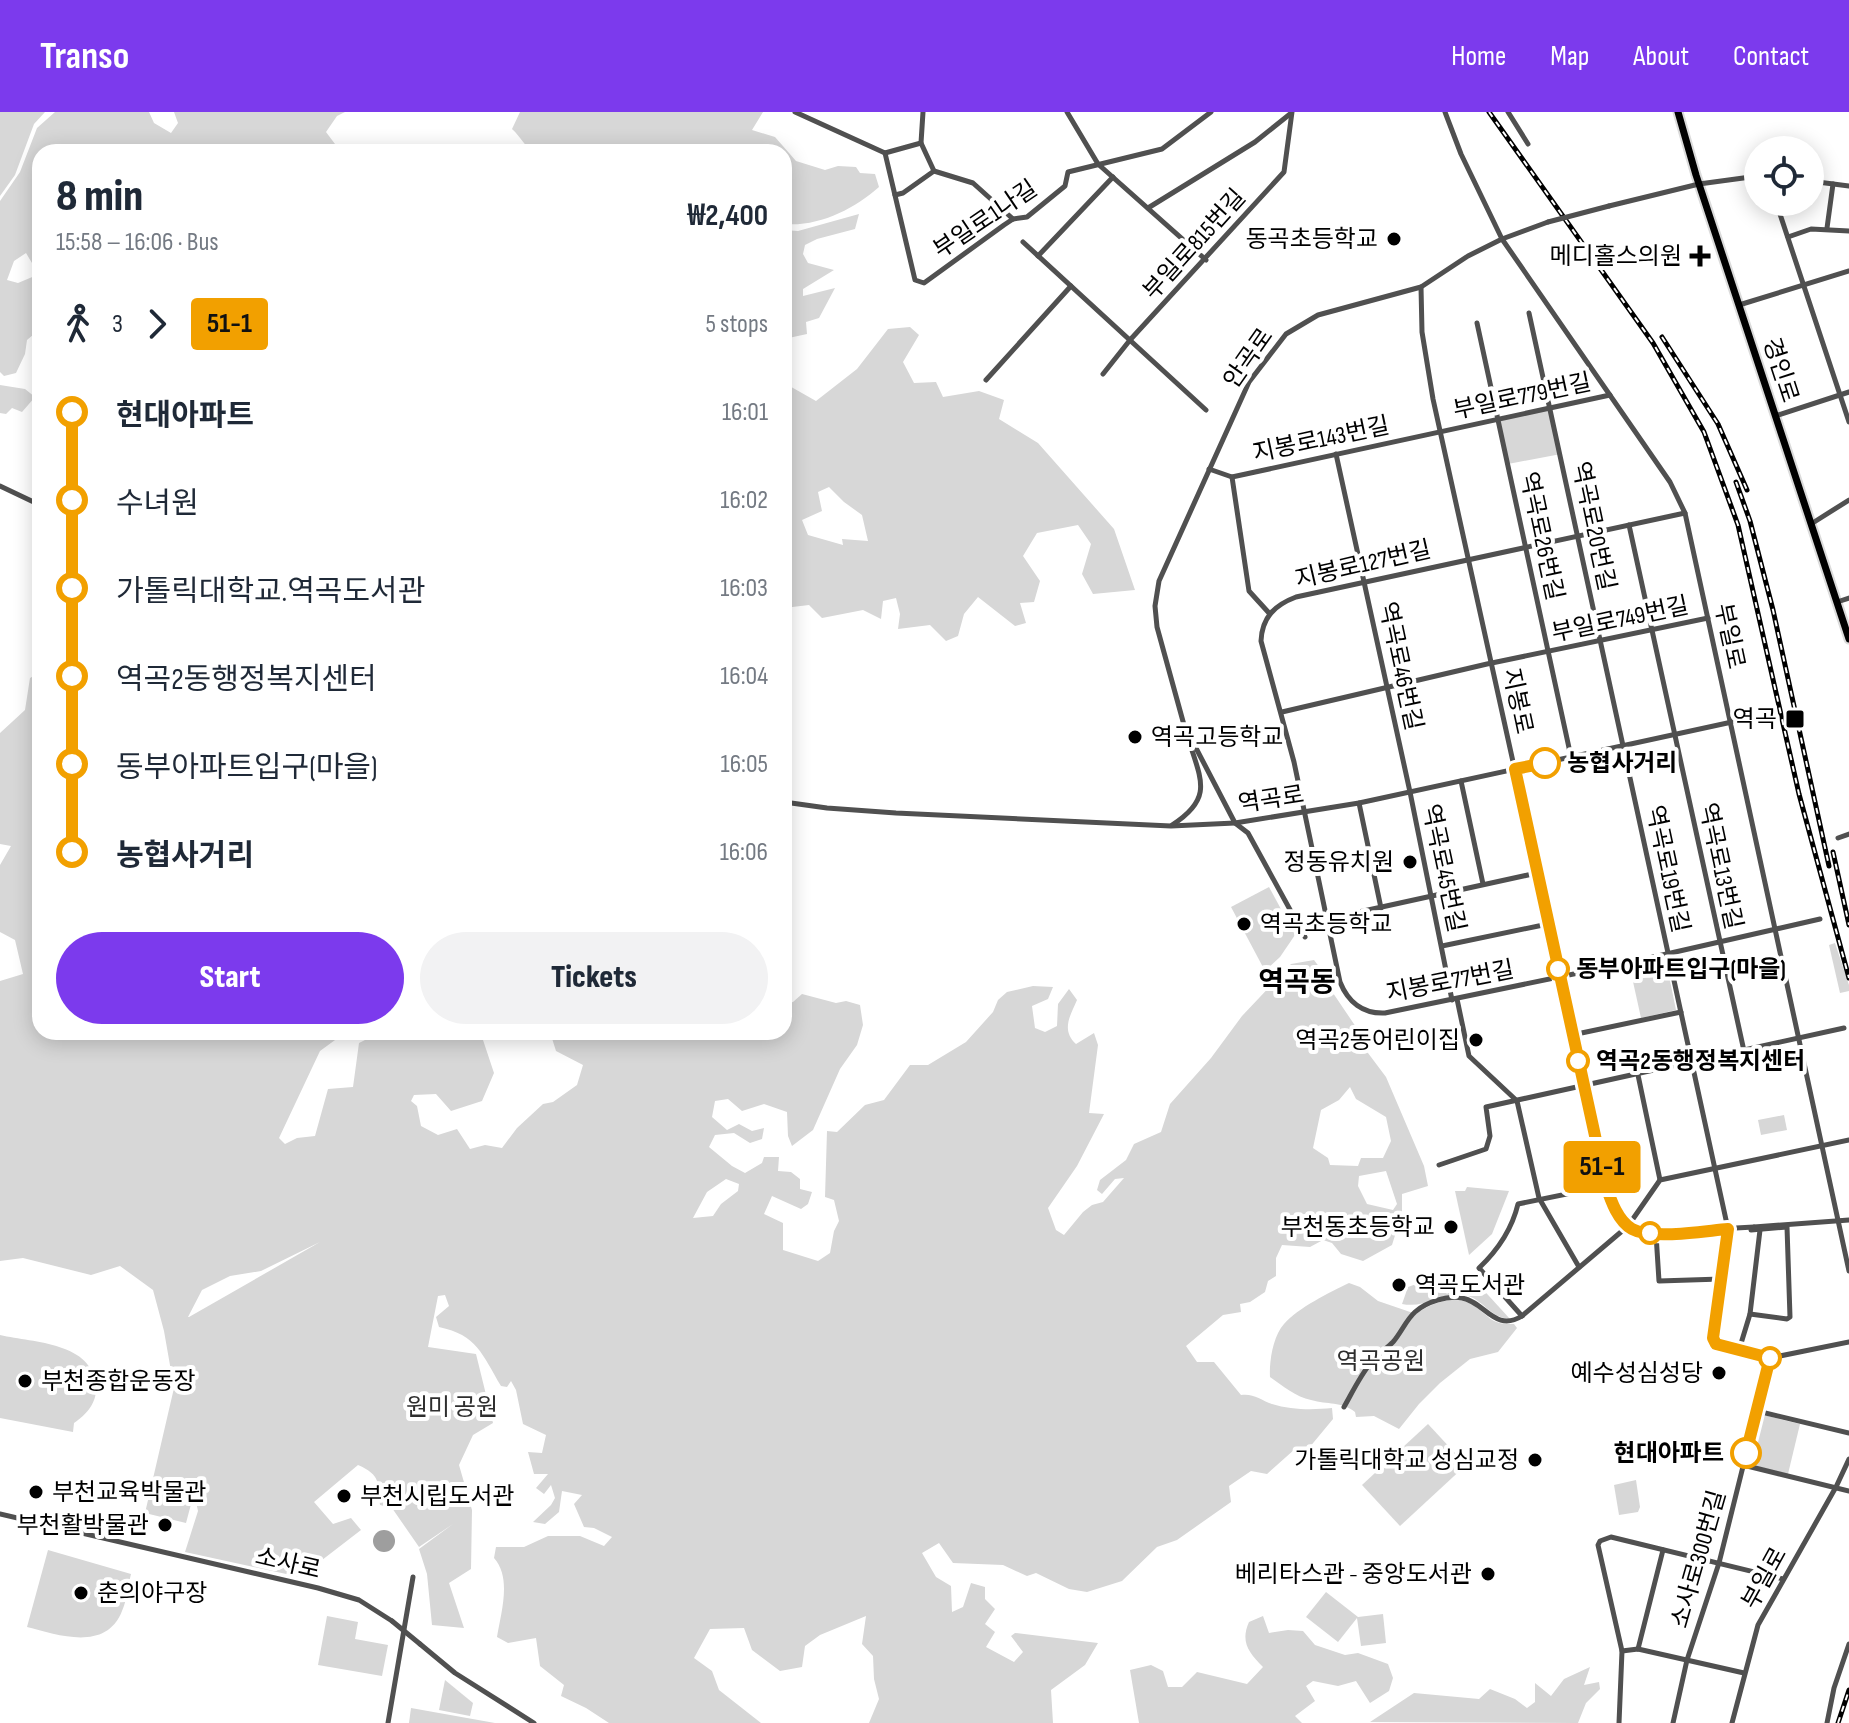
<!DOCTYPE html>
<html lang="en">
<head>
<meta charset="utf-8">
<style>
  body { margin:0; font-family:"Sofia Sans Condensed","Noto Sans KR",sans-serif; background:#f2f2f3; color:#1f2937; height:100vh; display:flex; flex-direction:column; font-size:30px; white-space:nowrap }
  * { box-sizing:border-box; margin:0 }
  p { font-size:26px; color:#747a83 }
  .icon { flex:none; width:44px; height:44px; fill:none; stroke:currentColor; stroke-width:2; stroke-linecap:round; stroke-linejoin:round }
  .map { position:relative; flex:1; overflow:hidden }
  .details { position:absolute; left:32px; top:32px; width:760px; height:896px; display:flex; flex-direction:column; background:#fff; border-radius:24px; box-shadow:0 4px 20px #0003 }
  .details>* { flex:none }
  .badge { padding:0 16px; border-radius:6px; font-size:28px; line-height:52px }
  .buttons { position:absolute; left:1744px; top:24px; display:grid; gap:16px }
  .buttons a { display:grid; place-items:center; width:80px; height:80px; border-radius:50%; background:#fff; box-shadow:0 4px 20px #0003; font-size:40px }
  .map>.badge { position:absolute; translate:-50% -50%; box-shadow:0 0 0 4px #fff }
  .legs { display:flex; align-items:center; gap:12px; height:88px; padding:0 24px; font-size:26px }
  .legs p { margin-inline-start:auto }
  .head { display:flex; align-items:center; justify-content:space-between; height:136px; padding:0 24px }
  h1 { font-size:44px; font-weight:800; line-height:60px }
  .button { display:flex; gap:16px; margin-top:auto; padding:16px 24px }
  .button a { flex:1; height:92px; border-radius:48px; background:#7c3aed; color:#fff; font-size:32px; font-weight:800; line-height:92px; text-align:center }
  .button a+a { background:#f2f2f3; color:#1f2937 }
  ul { padding:0 24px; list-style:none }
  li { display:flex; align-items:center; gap:28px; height:88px; font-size:30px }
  li i { display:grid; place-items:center; width:12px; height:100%; margin:0 10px; background:currentColor }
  li i::after { content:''; width:20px; height:20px; margin:-10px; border:6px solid; border-radius:50%; background:#fff }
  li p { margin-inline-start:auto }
  li:first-child i { background:linear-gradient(#0000 50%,currentColor 0) }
  li:last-child i { background:linear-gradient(currentColor 50%,#0000 0) }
  header { display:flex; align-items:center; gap:48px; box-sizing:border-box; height:112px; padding:0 40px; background:#7c3aed; color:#fff }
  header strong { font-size:38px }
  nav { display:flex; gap:44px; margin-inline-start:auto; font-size:28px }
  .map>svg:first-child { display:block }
</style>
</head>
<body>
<header>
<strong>Transo</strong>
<nav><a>Home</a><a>Map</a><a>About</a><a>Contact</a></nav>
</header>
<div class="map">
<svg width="1849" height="1611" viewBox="0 0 1849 1611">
  <rect width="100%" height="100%" fill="#fff"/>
  <g fill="#d7d7d7" fill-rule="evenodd">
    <polygon points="0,0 45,0 34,12 15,63 0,84"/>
    <polygon points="55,0 149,0 154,11 171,21 178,11 174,0 345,0 337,4 326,20 338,36 338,40 40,40 40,140 32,151 26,141 14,149 7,168 18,171 37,163 40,168 40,217 27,228 25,242 16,261 4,264 0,260 0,89 20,60 37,16"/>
    <path d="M520,0H763L752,18L775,25L796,49L825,58L838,54L856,55L860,61L875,62L879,75C854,97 819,115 784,112V40H534C524,34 521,25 512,17Z"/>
    <polygon points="859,102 855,117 817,127 805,133 803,142 808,151 834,158 803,177 803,184 835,176 819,206 806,210 807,222 784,227 784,118 798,119"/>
    <path d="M910,215L919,223L903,250L914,271L936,270L943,285L979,279L1004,288L999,307L1038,331L1114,417L1135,478L1093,482L1082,462L1091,432L1078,413L1037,421L1023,444L1040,469L1034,490L1020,491L1026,511L1015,514L978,485L964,502L958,524L946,529L930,513L898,517L900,502L896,486L883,489L881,507L863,498L822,506L809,493L784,496V264L786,272L816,289L857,257L888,217ZM829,375L844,390L862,403L868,429L842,427L843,433L808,423L802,408L822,399L818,380Z"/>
    <polygon points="0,273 25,277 35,285 22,300 12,296 6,302 0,301"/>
    <polygon points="1551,297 1561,342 1508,352 1499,308"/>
    <path d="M40,560V920H346L320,939L279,1026L285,1032L297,1026L315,1024L328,977L353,975L359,931L381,920H422L447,925H482L494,961L482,989L451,999L436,982L414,983L411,989L417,994L421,1014L438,1023L457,1017L470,1037L485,1033L502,1036L517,1016L543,992L553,990L577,973L583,953L556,939L550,920H784V892L793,890L802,882L836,891L846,889L860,893L863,913L857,933L840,957L813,1018L792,1034L788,1024L787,1000L764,992L742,999L728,987L715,989L712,1005L727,1018L739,1012L752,1019L764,1016L762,1027L750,1031L734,1021L715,1023L709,1035L732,1054L745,1061L762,1051L764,1045H779L778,1059L791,1060L800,1067V1077L812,1080L808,1092L801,1097L772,1084L764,1102L783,1111V1138L818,1149L830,1141L834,1119L839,1109L834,1088L825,1085L827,1019L837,1020L865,993L884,988L910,953H928L966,930L993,900L998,888L1007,880L1033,874L1053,875L1048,887L1032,894L1035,916L1045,920L1057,914L1058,892L1069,877L1077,888C1070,904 1061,918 1076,932L1094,921L1098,933L1089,1001L1104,1002L1077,1054L1048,1096L1056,1118L1064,1123L1083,1100L1092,1093L1103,1090L1124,1066L1115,1067L1102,1082L1097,1078L1100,1068L1126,1048L1134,1032L1161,1020L1170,992L1211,946L1242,904L1291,852L1314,848L1326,864L1333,881L1356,915L1362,933L1386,965L1424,1054L1428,1074L1402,1082V1101L1392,1133L1363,1149L1341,1142L1332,1131L1323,1128L1310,1135L1282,1133L1276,1146V1164L1268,1169L1265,1180L1250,1190L1240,1192L1241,1200L1223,1203L1186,1234L1197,1250H1214L1241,1283C1253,1281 1261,1288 1272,1292C1291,1298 1313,1298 1332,1296L1333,1307L1309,1336L1295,1337L1267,1362L1251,1359L1229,1374L1231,1390L1177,1428L1157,1435L1122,1469L1087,1480L1069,1477L1036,1461L1027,1464L1003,1453L953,1451L939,1431L922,1441L936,1465L951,1474L952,1500L963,1495L971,1471L985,1475V1487L995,1497L985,1512L995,1520L986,1535L1014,1550L1023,1540L1011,1524L1015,1521L1098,1531L1085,1553L1051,1578L1053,1611H869L879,1587L874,1567L873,1544L862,1532L866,1504L820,1523L805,1534L802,1555L780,1559L752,1538L744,1516L710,1517L694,1546L712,1559L719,1578L761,1611H609L586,1596L561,1584L564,1573L540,1554L536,1526L508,1531L497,1525C501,1500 512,1466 494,1446L496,1435H524L548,1424H580L604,1434L612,1425L594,1416L584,1415L574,1392L582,1383L562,1379L559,1400L545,1412L533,1410L551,1393L555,1386L551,1373L544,1382L536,1376L548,1362H534L528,1340L542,1341L546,1323L523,1312L516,1278L511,1269L507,1275L501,1274C482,1242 477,1223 439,1215L436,1205L449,1194L445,1183L438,1184L428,1235L476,1242L493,1311L473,1323L459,1353L472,1398L471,1457L449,1471L464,1516L432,1513L427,1462L419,1437L453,1412L419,1435L392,1396L380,1393C378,1371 381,1363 358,1353L314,1390L333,1412L351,1406L361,1418L300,1465L185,1440L198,1399L194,1381L186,1411L145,1401L174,1276L164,1219L153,1178L120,1154L91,1163L23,1146L0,1149V869L23,862L15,828L0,820V753L11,734L0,732V621L25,598L30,566ZM1350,975L1356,987L1386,1005L1391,1029L1383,1046H1361L1358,1054L1330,1053L1328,1046L1313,1036L1321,998L1339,988ZM1386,1059L1397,1092L1393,1098L1367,1092L1358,1074L1359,1064ZM726,1067L739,1072L738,1079L721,1092L713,1104L693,1106L707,1080ZM320,1130L189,1205H188L202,1178L230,1164L261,1159Z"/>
    <polygon points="1269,775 1295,823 1280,845 1265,859 1231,795"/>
    <polygon points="1835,831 1849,873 1849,879 1840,881 1829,833"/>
    <polygon points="1655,851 1659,866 1669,864 1676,898 1641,906 1630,856"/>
    <polygon points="1784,1003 1787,1018 1761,1023 1758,1008"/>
    <polygon points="1467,1075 1509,1079 1492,1122 1469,1143 1455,1079 1465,1079"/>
    <path d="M1468,1161L1510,1207C1490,1206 1483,1187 1465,1183C1440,1178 1428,1197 1402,1192L1408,1175L1419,1171L1423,1176L1431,1170L1438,1169L1447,1182Z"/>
    <path d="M1349,1171L1360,1175L1378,1189L1416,1202C1431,1191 1455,1182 1473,1193C1490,1204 1490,1213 1514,1212L1517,1216L1498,1240L1470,1247L1440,1271L1419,1292L1399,1317L1374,1304L1356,1305L1355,1300C1341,1289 1328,1293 1311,1288C1296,1285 1283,1274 1270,1265C1269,1250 1273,1224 1284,1212C1298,1196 1330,1180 1349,1171Z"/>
    <path d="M0,1223C35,1231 93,1230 96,1275C97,1291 86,1303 74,1311L73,1320L0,1306Z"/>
    <polygon points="1759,1302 1800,1312 1788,1362 1747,1352"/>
    <polygon points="1428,1312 1466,1353 1400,1414 1362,1373"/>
    <polygon points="1636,1368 1640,1395 1638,1400 1619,1403 1614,1373"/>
    <path d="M48,1438L131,1462C128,1474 127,1488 122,1499C106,1540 58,1523 27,1515Z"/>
    <polygon points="1326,1480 1358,1505 1383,1502 1386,1531 1361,1534 1357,1506 1338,1530 1306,1505"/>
    <polygon points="327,1504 358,1510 355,1527 388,1533 382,1564 318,1553"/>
    <path d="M1263,1504L1269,1521L1288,1518L1303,1519L1315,1533L1345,1543L1358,1541L1388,1552L1393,1566L1389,1579L1370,1591L1356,1569L1338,1574L1313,1569L1306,1574L1315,1589L1295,1604L1302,1611H1139L1130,1558L1151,1553L1163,1559L1168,1575H1182L1197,1560L1247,1572L1263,1555C1249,1541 1240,1530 1249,1510Z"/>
    <polygon points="1590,1555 1584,1573 1599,1570 1600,1577 1586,1591 1578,1611 1370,1610 1414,1581 1479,1587 1490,1577 1515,1587 1527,1596 1535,1590 1535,1571 1551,1584 1564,1567"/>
    <polygon points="445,1568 473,1591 470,1604 439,1598"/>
    <polygon points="411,1596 495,1611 409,1611"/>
  </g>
  <circle fill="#9e9e9e" cx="384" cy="1429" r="11"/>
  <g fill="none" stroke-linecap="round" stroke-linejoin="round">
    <g stroke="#dbdbdb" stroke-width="11">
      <polyline id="major" points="1678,0 1696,63 1849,527"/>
    </g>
    <g stroke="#505050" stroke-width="5">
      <polyline points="795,0 885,41 921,31"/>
      <polyline points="923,0 921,31 934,59 973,71 1013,107"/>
      <polyline points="1067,0 1098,52 1206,148"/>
      <polyline points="1445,0 1461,42 1502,127 1670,370 1685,401 1849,1159"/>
      <polyline points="1508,0 1528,32"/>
      <polyline points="885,41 915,168 924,171 1004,113 1013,107 1027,105 1065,74 1068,60 1162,37 1211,0"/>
      <polyline points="1810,69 1849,74"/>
      <polyline points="895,83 903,81 934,59"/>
      <polyline points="1776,90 1849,310"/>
      <polyline points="1609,94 1699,72 1758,64"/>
      <polyline points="1148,96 1255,30 1290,2"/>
      <polyline points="1827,116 1833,72"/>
      <polyline points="1788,125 1811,117 1849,119"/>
      <polyline points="1023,130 1206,298"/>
      <polyline points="1038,144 1113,65"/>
      <polyline points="1421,175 1422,220 1433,287 1609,1085 1628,1114 1645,1121 1754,1115"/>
      <polyline points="1739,193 1849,159"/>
      <polyline points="1529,201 1728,1117 1713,1226 1716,1232 1770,1246 1849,1230"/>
      <polyline points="1477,211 1571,645"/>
      <polyline points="1103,262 1130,228 1284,60 1292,0"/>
      <polyline points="986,268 1071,174"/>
      <polyline points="1775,304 1849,280"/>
      <polyline points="1336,342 1410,680 1452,888"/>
      <polyline points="1209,357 1232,365 1610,283"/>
      <polyline points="1232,365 1249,479 1269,501"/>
      <polyline points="0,374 40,393"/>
      <path d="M1685,401L1296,485C1275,493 1262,505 1261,529L1294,650L1340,870C1348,890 1363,902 1385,901L1627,851L1820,807"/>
      <polyline points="1811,412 1849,388"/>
      <polyline points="1629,413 1744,939"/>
      <polyline points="1837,490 1849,486"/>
      <polyline points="1282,600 1487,552 1708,506"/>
      <polyline points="1461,669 1483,772"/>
      <polyline points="784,690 827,696 896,701 1171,714 1235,711 1359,691 1755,605"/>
      <polyline points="1359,691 1381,796"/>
      <path d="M1172,713C1214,686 1201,668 1188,626"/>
      <polyline points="1838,726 1849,722"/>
      <polyline points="1327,807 1537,761"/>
      <polyline points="1305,825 1248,721 1235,711 1184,613 1157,515 1155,494 1159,469 1249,270 1286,222 1318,203 1421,175 1468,144 1502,127 1548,110"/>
      <polyline points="1442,834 1548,812"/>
      <polyline points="1457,887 1469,944 1516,988"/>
      <polyline points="1572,923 1681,900"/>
      <polyline points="1638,963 1660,1068"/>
      <polyline points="1517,989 1539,1086 1579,1155"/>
      <polyline points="1439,1053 1486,1037 1490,1024 1486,995 1844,916"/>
      <path d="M1606,1074L1518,1092C1512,1117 1498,1138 1479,1156L1522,1204L1628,1114L1660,1068L1849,1028"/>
      <polyline points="1656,1122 1659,1169 1721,1167"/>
      <polyline points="1750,1202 1787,1207 1790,1205 1787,1115 1751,1118"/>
      <polyline points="1739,1238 1750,1202 1760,1118"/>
      <path d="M1344,1295C1352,1281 1360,1264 1370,1252C1376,1243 1385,1238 1393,1230C1401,1221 1406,1208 1415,1200C1426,1190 1448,1183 1462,1186C1485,1190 1495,1221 1522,1204"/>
      <polyline points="1757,1299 1849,1321"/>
      <polyline points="1743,1353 1849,1379"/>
      <polyline points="0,1402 318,1476 359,1488 392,1509"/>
      <polyline points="420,1532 455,1561 534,1611"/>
      <polyline points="1638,1537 1663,1438"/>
      <polyline points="1622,1539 1638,1537 1744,1561"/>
      <polyline points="388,1611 413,1465"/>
      <polyline points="1619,1611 1622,1539 1598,1433 1600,1429 1611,1425 1783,1467"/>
      <polyline points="1673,1611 1687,1548 1719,1451 1770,1246"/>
      <polyline points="1732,1611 1758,1513 1836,1375 1849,1347"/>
      <polyline points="1827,1611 1834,1576 1849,1532"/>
    </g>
    <use href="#major" stroke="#000" stroke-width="7"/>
    <g stroke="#000" stroke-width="5">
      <g id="rail">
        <polyline points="1489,0 1653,231 1704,320 1738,413 1799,682 1849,866"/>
        <polyline points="1662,225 1718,312 1747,378"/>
        <polyline points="1736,370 1750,409 1773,498 1829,754"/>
        <polyline points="1833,740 1849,813"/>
        <polyline points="1838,1611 1849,1578"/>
      </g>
    </g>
    <use href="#rail" stroke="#fff" stroke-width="2" stroke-dasharray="6" stroke-linecap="butt"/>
    <g stroke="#505050" stroke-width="5">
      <polyline points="1548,110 1609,94"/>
      <polyline points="1754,1115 1849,1108"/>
      <polyline points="392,1509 420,1532"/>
    </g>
  </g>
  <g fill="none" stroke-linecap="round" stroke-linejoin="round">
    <g stroke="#fff" stroke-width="18">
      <path id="line-1" d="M1545,651L1515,657L1606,1074C1611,1089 1618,1109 1632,1117C1652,1128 1704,1119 1728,1117L1713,1226L1716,1232L1770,1246L1746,1341"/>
    </g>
    <use href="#line-1" stroke="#f2a000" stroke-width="12"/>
  </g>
  <g fill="#000" stroke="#fff" stroke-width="3">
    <circle cx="1394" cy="127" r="8"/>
    <path d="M1696 132h8v8h8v8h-8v8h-8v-8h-8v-8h8z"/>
    <rect x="1785" y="597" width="20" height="20" rx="4"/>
    <circle cx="1135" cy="625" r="8"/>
    <circle cx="1410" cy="750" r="8"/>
    <circle cx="1244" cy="812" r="8"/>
    <circle cx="1476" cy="928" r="8"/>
    <circle cx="1451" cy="1115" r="8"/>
    <circle cx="1399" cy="1173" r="8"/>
    <circle cx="1719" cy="1261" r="8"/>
    <circle cx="25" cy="1269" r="8"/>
    <circle cx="1535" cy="1348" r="8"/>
    <circle cx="36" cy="1380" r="8"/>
    <circle cx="344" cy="1384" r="8"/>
    <circle cx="165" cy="1413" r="8"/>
    <circle cx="1488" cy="1462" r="8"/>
    <circle cx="81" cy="1481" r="8"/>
  </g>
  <g fill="#fff" stroke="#f2a000" stroke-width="4">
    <circle cx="1545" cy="651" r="14"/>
    <circle cx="1558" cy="857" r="10"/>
    <circle cx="1578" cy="949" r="10"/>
    <circle cx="1650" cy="1121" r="10"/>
    <circle cx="1770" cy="1246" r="10"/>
    <circle cx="1746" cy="1341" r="14"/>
  </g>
  <g text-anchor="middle" stroke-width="8" stroke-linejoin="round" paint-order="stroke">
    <g font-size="24" fill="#000" stroke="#fff">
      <text transform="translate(985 107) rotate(-34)" y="8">부일로1나길</text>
      <text transform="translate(1194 132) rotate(-48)" y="8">부일로815번길</text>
      <text transform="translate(1248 246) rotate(-55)" y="8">안곡로</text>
      <text transform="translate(1781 258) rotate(72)" y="8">경인로</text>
      <text transform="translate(1522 284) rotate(-12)" y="8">부일로779번길</text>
      <text transform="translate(1321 327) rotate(-12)" y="8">지봉로143번길</text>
      <text transform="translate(1594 414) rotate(78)" y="8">역곡로20번길</text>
      <text transform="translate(1542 424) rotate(78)" y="8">역곡로26번길</text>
      <text transform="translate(1363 452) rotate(-13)" y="8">지봉로127번길</text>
      <text transform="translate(1620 507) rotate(-12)" y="8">부일로749번길</text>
      <text transform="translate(1730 524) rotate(78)" y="8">부일로</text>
      <text transform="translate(1401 554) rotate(78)" y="8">역곡로46번길</text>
      <text transform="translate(1518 589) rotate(78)" y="8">지봉로</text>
      <text transform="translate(1271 687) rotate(-9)" y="8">역곡로</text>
      <text transform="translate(1721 754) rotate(78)" y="8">역곡로13번길</text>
      <text transform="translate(1444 756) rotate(78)" y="8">역곡로45번길</text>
      <text transform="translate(1668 757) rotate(78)" y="8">역곡로19번길</text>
      <text transform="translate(1450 869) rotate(-11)" y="8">지봉로77번길</text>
      <text transform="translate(1698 1447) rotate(-74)" y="8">소사로300번길</text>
      <text transform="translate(288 1451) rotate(13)" y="8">소사로</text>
      <text transform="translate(1764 1466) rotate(-61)" y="8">부일로</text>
    </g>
    <g font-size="24" fill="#000" stroke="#fff" text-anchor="end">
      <text x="1378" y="135">동곡초등학교</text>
      <text x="1682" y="152">메디홀스의원</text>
      <text x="1777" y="615">역곡</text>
      <text x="1151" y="633" text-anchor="start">역곡고등학교</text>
      <text x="1394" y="758">정동유치원</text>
      <text x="1260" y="820" text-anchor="start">역곡초등학교</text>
      <text x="1460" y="936">역곡2동어린이집</text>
      <text x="1435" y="1123">부천동초등학교</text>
      <text x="1415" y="1181" text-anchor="start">역곡도서관</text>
      <text x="1703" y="1269">예수성심성당</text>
      <text x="41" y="1277" text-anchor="start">부천종합운동장</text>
      <text x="1519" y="1356">가톨릭대학교 성심교정</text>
      <text x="52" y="1388" text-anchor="start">부천교육박물관</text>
      <text x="360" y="1392" text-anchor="start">부천시립도서관</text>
      <text x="149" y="1421">부천활박물관</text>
      <text x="1472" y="1470">베리타스관 - 중앙도서관</text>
      <text x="97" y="1489" text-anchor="start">춘의야구장</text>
    </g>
    <g font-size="24" font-weight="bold" fill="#000" stroke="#fff" text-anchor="start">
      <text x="1567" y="659">농협사거리</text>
      <text x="1576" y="865">동부아파트입구(마을)</text>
      <text x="1596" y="957">역곡2동행정복지센터</text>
      <text x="1724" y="1349" text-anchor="end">현대아파트</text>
    </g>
    <g font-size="24" fill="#2e2e2e" stroke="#fff">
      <text x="1381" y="1257">역곡공원</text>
      <text x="452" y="1303">원미 공원</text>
    </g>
    <g font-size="28" font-weight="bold" fill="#000" stroke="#fff">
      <text x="1297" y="879">역곡동</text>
    </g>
  </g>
</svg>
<div class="buttons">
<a><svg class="icon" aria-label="locate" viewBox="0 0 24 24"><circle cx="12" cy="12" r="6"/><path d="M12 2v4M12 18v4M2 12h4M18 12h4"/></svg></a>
</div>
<b class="badge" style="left:1602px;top:1055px;background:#f2a000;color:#111">51-1</b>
<section class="details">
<div class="head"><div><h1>8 min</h1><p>15:58 – 16:06 · Bus</p></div><b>₩2,400</b></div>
<div class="legs"><svg class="icon" aria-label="walk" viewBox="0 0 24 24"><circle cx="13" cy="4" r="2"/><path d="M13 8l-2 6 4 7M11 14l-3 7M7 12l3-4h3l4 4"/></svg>3<svg class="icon" aria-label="forward" viewBox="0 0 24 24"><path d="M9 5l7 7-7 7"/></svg><b class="badge" style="background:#f2a000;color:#111">51-1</b><p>5 stops</p></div>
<ul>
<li><i style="color:#f2a000"></i><b>현대아파트</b><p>16:01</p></li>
<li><i style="color:#f2a000"></i><span>수녀원</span><p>16:02</p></li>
<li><i style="color:#f2a000"></i><span>가톨릭대학교.역곡도서관</span><p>16:03</p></li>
<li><i style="color:#f2a000"></i><span>역곡2동행정복지센터</span><p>16:04</p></li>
<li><i style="color:#f2a000"></i><span>동부아파트입구(마을)</span><p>16:05</p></li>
<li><i style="color:#f2a000"></i><b>농협사거리</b><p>16:06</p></li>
</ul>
<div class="button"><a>Start</a><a>Tickets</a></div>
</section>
</div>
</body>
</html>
